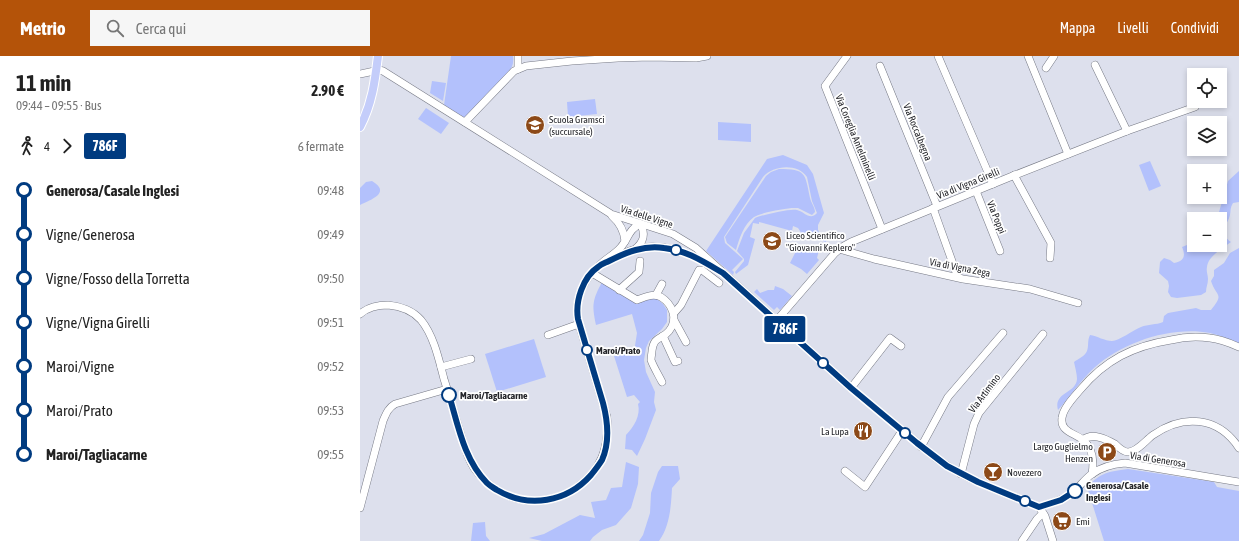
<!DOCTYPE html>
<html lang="it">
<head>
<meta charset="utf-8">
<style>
  body { margin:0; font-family:"Asap Condensed",sans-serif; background:#f6f6f6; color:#222; height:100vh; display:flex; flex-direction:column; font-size:15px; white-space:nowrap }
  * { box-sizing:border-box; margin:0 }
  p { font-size:13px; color:#767676 }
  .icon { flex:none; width:22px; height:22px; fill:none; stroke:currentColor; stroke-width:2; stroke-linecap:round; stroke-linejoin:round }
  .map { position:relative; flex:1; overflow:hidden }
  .details { display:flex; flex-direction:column; background:#fff; width:360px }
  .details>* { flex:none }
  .badge { padding:0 8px; border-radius:3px; font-size:14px; line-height:26px }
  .fabs { position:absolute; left:827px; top:12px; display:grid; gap:8px }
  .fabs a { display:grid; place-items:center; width:40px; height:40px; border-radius:0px; background:#fff; box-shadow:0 2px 6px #0003; font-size:20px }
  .map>.badge { position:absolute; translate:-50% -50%; box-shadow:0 0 0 2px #fff }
  .legs { display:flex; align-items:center; gap:6px; height:44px; padding:0 16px; font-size:13px }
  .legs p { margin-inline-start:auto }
  .summary { display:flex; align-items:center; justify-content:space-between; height:68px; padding:0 16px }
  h1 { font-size:22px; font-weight:700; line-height:30px }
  ul { padding:0 16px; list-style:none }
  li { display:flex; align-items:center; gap:14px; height:44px; font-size:15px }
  li i { display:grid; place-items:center; width:6px; height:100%; margin:0 5px; background:currentColor }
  li i::after { content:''; width:10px; height:10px; margin:-5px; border:3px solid; border-radius:50%; background:#fff }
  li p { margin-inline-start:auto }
  li:first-child i { background:linear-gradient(#0000 50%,currentColor 0) }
  li:last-child i { background:linear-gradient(currentColor 50%,#0000 0) }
  header { display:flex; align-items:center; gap:24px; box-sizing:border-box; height:56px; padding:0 20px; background:#b45309; color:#fff }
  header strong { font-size:19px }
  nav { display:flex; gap:22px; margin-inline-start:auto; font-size:14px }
  .search { width:280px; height:36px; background:#f6f6f6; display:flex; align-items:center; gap:10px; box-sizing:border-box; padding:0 14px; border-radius:0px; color:#767676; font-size:15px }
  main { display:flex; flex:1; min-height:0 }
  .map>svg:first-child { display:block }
</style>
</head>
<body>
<header>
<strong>Metrio</strong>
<div class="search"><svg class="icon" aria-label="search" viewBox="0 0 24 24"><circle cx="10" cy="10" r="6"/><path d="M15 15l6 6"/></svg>Cerca qui</div>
<nav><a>Mappa</a><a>Livelli</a><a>Condividi</a></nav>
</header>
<main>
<section class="details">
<div class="summary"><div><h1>11 min</h1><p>09:44 – 09:55 · Bus</p></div><b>2.90 €</b></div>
<div class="legs"><svg class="icon" aria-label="walk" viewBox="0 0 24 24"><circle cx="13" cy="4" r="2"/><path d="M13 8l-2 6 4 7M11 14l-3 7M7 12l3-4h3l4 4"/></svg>4<svg class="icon" aria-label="forward" viewBox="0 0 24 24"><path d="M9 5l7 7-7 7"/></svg><b class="badge" style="background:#003b80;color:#fff">786F</b><p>6 fermate</p></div>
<ul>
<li><i style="color:#003b80"></i><b>Generosa/Casale Inglesi</b><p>09:48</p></li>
<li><i style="color:#003b80"></i><span>Vigne/Generosa</span><p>09:49</p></li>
<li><i style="color:#003b80"></i><span>Vigne/Fosso della Torretta</span><p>09:50</p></li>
<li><i style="color:#003b80"></i><span>Vigne/Vigna Girelli</span><p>09:51</p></li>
<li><i style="color:#003b80"></i><span>Maroi/Vigne</span><p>09:52</p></li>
<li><i style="color:#003b80"></i><span>Maroi/Prato</span><p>09:53</p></li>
<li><i style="color:#003b80"></i><b>Maroi/Tagliacarne</b><p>09:55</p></li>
</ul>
</section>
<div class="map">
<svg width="879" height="485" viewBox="0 0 879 485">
  <rect width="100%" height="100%" fill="#dde0ed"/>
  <g fill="#b3c1fc">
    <path d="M91,0H153C154,8 152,12 147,18L105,61H101L84,49Z"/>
    <polygon points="72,25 86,27 83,45 70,37"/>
    <polygon points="235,43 237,58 208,61 207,46"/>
    <polygon points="66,52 89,67 81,78 58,63"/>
    <polygon points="358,66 391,68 391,86 358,84"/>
    <path d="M423,99L447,109L453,118L464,157L458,169V174L460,178L466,184V186L463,185V183L442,178L438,172L433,170L432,175L399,166V168L393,167L390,181L395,183L388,209L376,218L375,216L384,205V203L377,195L384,177L395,162C402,159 431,152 437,154C445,156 450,165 457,157L452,145L447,121C438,107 413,109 403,121L364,181L365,187L383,203L372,214L374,216L373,219L346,195L407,103Z"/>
    <polygon points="790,105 801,130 789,135 779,109"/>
    <path d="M419,113C446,113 445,117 450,142C451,147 455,151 455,156L452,159L438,152H434C427,152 399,157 394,161C384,168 379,183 376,194L367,187L365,181L406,120L411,116Z"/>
    <path d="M879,115V146L873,147C870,152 871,154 870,159C867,172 855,174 871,186C863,192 848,200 847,211C846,215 848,219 848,223C848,228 846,231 846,236L841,239L817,242L811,241L808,236L809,230L808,225L799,217L800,206L804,202L810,204L814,207C824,205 826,200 822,191L827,189L837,195L842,194L847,189H860V163H857L868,125Z"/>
    <path d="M12,125C32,137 10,144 0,149V132L6,126Z"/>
    <polygon points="441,190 459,194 457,202 459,204 447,218 441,213 430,207 438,191 441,191"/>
    <path d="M879,192V288C870,284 860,279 850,277C811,270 763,286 734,312C720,325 710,341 698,354C693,336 716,338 717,323C717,318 715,311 714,306C718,303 725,300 727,295C729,290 727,285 730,279C737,280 745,285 752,285C759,285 773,274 781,271C788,268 796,269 803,266L804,260L808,257L836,252L841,254H851C865,237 856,241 851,225L854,220V214L864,207L870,197Z"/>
    <path d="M242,226L278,247L284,242H296L303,248L307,254V266L302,273L289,285L286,292L284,304L286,316L295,336L294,346L296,354L285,383L277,400L272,394L265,393L266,379C274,371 281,359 278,348L280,346L274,339L267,341L254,300L274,296L277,277L272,258L236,269C232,249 232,245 242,226Z"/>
    <polygon points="415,230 423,233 432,240 420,254 417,251 414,254 394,236 397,233 400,237 408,234 414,234"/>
    <polygon points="174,283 186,321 137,336 125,298"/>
    <polygon points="266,406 279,411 278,428 271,452 256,469 242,474 233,481 230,485 182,485 169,482 184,478 220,459 235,462 231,446 246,444 251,432 262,431"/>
    <path d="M302,410H318L320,423L312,432C311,450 310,470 299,485H279L283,479L290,457L291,437L298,416Z"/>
    <path d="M768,413L854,426L857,431L879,435V485H744L727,431C742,416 747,416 768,413Z"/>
    <polygon points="125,466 126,480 130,485 111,485 113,467"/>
  </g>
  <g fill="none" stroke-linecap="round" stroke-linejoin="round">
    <g stroke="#767985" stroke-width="8">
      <g id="minor">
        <polyline points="487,0 465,30 522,173"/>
        <polyline points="578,0 633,128"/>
        <polyline points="668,0 708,98"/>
        <polyline points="735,9 767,75"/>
        <polyline points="520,10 577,150"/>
        <polyline points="686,12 694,0"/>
        <polyline points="158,13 158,0"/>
        <path d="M0,18L19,14L23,15L251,158L313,178L336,192L491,332L576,402C607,425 645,436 679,451L685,460L693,485"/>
        <polyline points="105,66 154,15 166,10 212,5 258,2 290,1 336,2 347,0"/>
        <polyline points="654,119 691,187 690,202"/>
        <polyline points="616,135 640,195"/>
        <polyline points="573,152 597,219"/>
        <path d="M252,160C260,167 264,175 265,185"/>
        <path d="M275,193C284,186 286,177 280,168"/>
        <polyline points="479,193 514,203 603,223 670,233 718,247"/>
        <path d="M250,204C257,201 265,196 273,194C300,185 328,196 351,210"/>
        <path d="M232,217L277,244C285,241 293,237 301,241C312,248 319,263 309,275C302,284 294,279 292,295C292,297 291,301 291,304C293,310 299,320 302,326"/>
        <polyline points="259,234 279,216 280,205"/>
        <polyline points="296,239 302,228"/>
        <polyline points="314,257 321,249 339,214 342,214 359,227"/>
        <path d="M0,258C8,251 18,249 28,249C40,250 53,255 61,264C74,280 79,304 84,323C90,342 95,360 101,379C104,390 108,403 114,412C126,429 144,441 164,444C182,447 202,442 216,432C242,414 249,391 247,361L219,268C213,243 224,221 244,205C249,201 256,197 261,191C268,183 269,173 280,168"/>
        <polyline points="314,264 326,286"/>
        <polyline points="417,264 475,197 482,191 491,186 650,121 767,75 835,51"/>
        <polyline points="188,279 219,268"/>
        <polyline points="303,280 315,306 318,305"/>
        <polyline points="81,311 111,303"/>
        <polyline points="491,332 530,282 541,290"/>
        <path d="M723,384C732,376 746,383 755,388C758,391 763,396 768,396C777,396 786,384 793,379C823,358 858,360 879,392"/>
        <polyline points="561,391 588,341 643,277"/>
        <polyline points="485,415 505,431 542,375"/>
        <polyline points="601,418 614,368 619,357 683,278"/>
        <path d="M732,418C734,406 733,392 723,384C715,377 700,376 702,362C703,352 714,341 720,334C745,304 773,290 811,284C823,281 837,280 850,282C860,283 870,287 879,291"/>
        <path d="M679,451C690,447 699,446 709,439C718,434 723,424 732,418C741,411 754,408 765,407L879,426"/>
        <path d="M0,452L23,365C26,358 28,352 35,348L87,333"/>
        <polyline points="662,485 677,463 683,457"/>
      </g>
    </g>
    <g stroke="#fff" stroke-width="10">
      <path id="major" d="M0,71C12,48 15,25 18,0"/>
    </g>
    <use href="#minor" stroke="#fff" stroke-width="7"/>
    <use href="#major" stroke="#c4cdfa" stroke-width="8"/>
  </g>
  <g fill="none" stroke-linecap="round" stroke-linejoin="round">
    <g stroke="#fff" stroke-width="9">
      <path id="line-1" d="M89,339C98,369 104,404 127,427C130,430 134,432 137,434C169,453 207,446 231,419C235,414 239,409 242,404C250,386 248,366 243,347L218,263C215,245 223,221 238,211C241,208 245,207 249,205C267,196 284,189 304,192C326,194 344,206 363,217L491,332L557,387L587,410L618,426L679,451L701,444L715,435"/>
    </g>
    <use href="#line-1" stroke="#003b80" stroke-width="6"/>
  </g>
  <defs>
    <g id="school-disc" transform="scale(1)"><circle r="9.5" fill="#8c4918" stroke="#fff"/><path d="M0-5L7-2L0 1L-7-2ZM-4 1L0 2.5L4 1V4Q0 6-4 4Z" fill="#fff"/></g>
    <g id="restaurant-disc" transform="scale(1)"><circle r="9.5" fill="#8c4918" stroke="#fff"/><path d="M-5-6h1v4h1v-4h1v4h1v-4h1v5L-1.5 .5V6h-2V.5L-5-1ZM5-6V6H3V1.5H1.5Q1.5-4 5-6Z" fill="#fff"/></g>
    <g id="parking-disc" transform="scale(1)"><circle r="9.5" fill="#8c4918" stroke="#fff"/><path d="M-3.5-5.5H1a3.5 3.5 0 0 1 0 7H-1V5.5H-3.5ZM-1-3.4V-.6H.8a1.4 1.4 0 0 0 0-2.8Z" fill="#fff"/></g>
    <g id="bar-disc" transform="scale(1)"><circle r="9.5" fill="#8c4918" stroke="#fff"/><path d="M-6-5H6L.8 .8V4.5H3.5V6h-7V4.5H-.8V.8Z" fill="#fff"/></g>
    <g id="supermarket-disc" transform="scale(1)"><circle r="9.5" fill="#8c4918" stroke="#fff"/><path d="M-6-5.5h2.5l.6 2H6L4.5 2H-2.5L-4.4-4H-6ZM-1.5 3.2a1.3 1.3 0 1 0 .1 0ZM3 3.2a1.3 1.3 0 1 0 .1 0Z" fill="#fff"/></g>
  </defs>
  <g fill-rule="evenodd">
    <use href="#school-disc" x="175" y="69"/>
    <use href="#school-disc" x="412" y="185"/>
    <use href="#restaurant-disc" x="503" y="375"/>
    <use href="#parking-disc" x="747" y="396"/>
    <use href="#bar-disc" x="633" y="416"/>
    <use href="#supermarket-disc" x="702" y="465"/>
  </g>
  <g fill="#fff" stroke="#003b80" stroke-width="2">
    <circle cx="316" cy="194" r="5"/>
    <circle cx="227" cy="294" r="5"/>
    <circle cx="463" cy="307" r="5"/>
    <circle cx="89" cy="339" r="7"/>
    <circle cx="545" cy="377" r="5"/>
    <circle cx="715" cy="435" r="7"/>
    <circle cx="665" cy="445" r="5"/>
  </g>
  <g text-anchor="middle" stroke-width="3.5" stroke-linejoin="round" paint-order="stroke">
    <g font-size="10" fill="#24252a" stroke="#fff" text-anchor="start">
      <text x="189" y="67">Scuola Gramsci<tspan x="189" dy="12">(succursale)</tspan></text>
      <text x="426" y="183">Liceo Scientifico<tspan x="426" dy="12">"Giovanni Keplero"</tspan></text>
      <text x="489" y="379" text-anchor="end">La Lupa</text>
      <text x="733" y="394" text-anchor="end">Largo Guglielmo<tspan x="733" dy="12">Henzen</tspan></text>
      <text x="647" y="420">Novezero</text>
      <text x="716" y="469">Emi</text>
    </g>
    <g font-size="10" fill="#24252a" stroke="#fff">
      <text transform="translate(558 76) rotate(68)" y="4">Via Roccalbegna</text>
      <text transform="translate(496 81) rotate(68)" y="4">Via Coreglia Antelminelli</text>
      <text transform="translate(608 127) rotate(-22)" y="4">Via di Vigna Girelli</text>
      <text transform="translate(287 160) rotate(18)" y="4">Via delle Vigne</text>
      <text transform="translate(637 161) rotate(68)" y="4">Via Poppi</text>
      <text transform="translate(600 211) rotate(11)" y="4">Via di Vigna Zega</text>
      <text transform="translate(624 337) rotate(-53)" y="4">Via Artimino</text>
      <text transform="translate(798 403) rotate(9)" y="4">Via di Generosa</text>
    </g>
    <g font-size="10" font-weight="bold" fill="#24252a" stroke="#fff" text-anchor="start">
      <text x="236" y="298">Maroi/Prato</text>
      <text x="100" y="343">Maroi/Tagliacarne</text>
      <text x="726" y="433">Generosa/Casale<tspan x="726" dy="12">Inglesi</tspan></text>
    </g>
  </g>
</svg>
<div class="fabs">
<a><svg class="icon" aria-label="locate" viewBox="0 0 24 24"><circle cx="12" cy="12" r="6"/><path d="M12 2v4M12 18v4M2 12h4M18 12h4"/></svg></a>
<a><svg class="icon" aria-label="layers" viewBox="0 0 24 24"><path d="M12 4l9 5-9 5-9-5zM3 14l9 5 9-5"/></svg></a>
<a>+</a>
<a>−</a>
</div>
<b class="badge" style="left:425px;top:273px;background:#003b80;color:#fff">786F</b>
</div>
</main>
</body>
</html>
